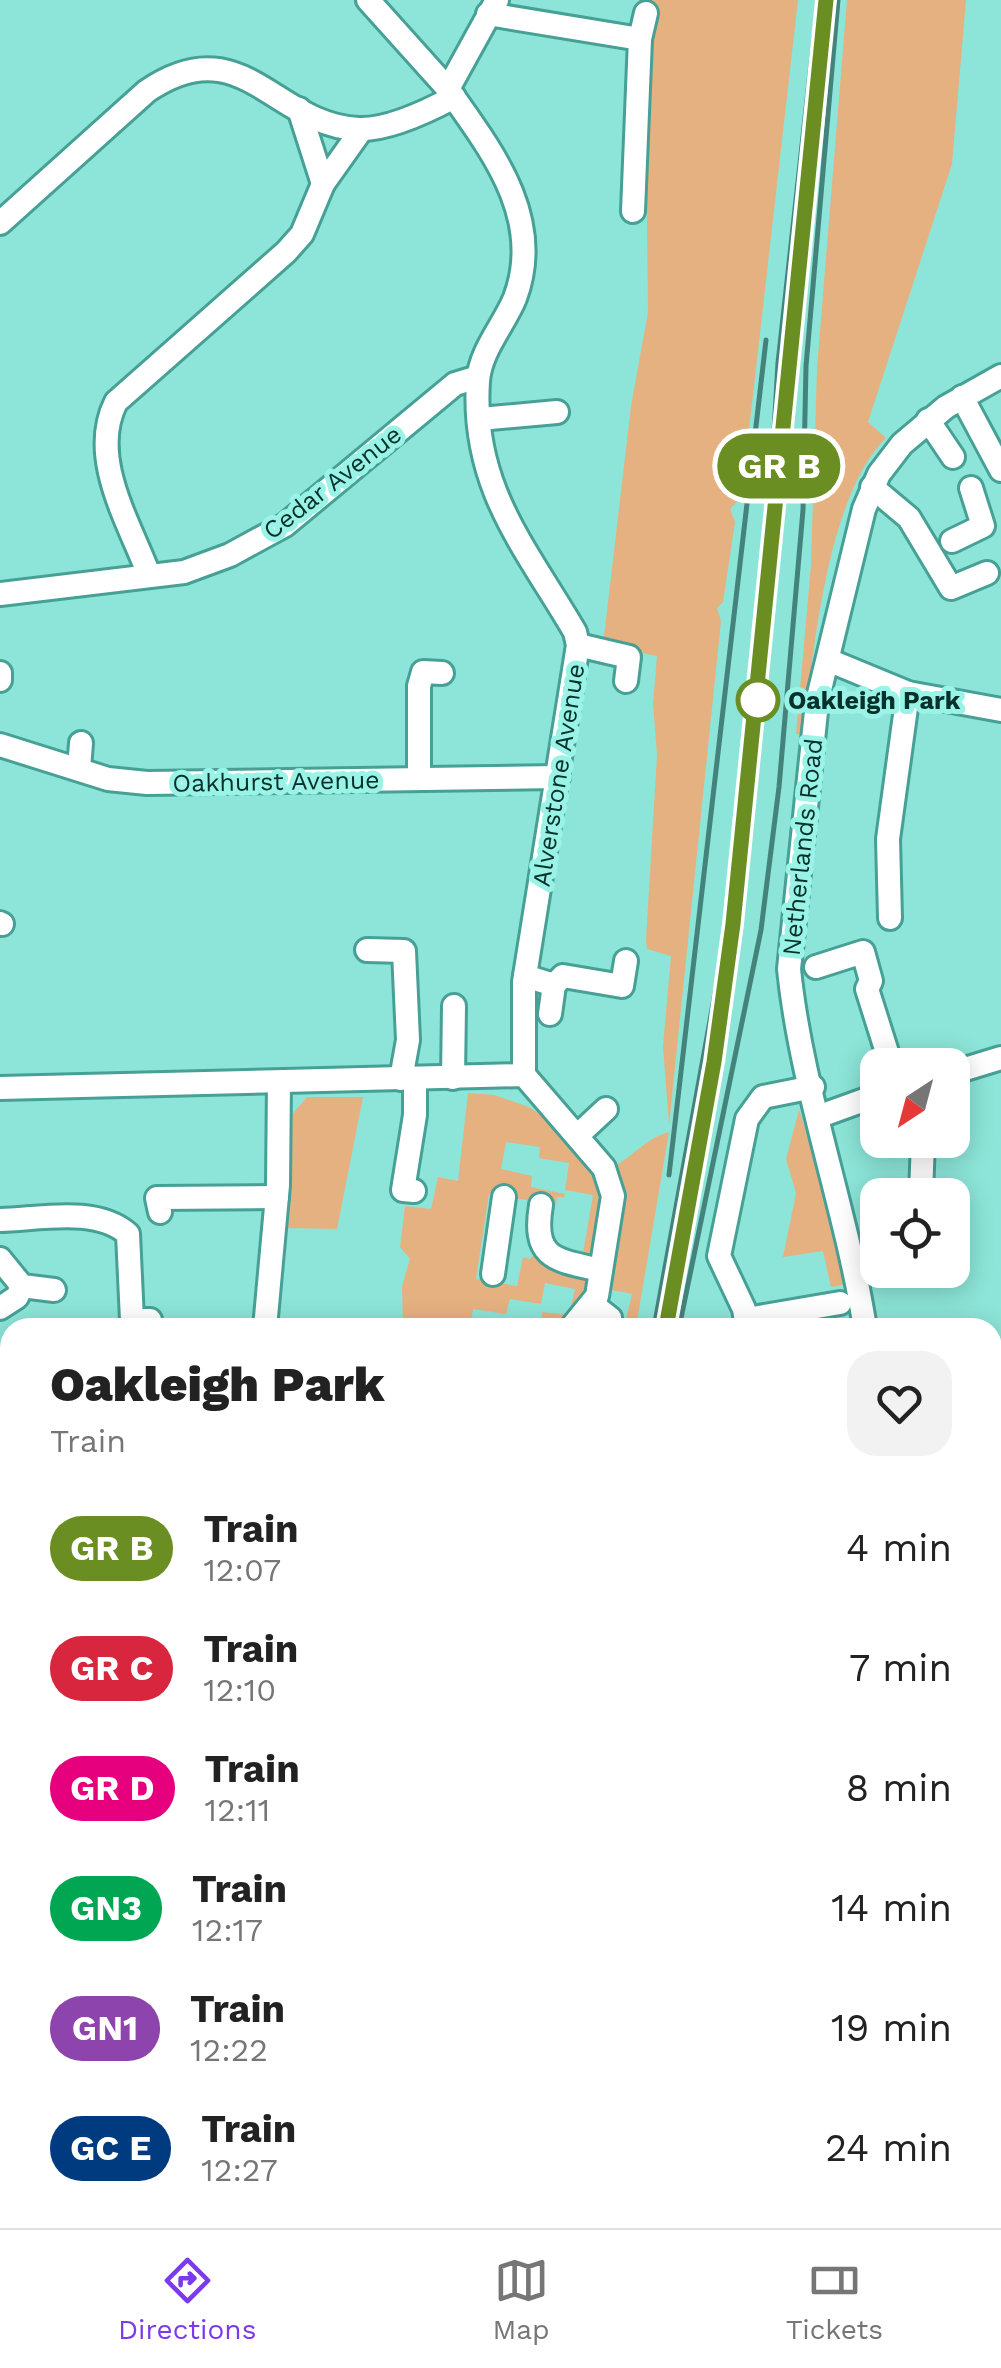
<!DOCTYPE html>
<html lang="en">
<head>
<meta charset="utf-8">
<style>
  body { margin:0; font-family:"Work Sans",sans-serif; background:#f2f2f2; color:#222; height:100vh; display:flex; flex-direction:column; font-size:38px; white-space:nowrap }
  * { box-sizing:border-box; margin:0 }
  p { font-size:32px; color:#767676 }
  .icon { flex:none; width:55px; height:55px; fill:none; stroke:currentColor; stroke-width:2; stroke-linecap:round; stroke-linejoin:round }
  .map { position:relative; flex:1; overflow:hidden }
  .drawer { position:absolute; left:0px; top:1318px; width:1002px; height:912px; display:flex; flex-direction:column; background:#fff; border-radius:30px 30px 0 0; box-shadow:0 5px 25px #0003 }
  .drawer>* { flex:none }
  .badge { padding:0 20px; border-radius:32px; font-size:35px; line-height:65px }
  .needle { width:65px; rotate:216deg }
  .fabs { position:absolute; left:860px; top:1048px; display:grid; gap:20px }
  .fabs a { display:grid; place-items:center; width:110px; height:110px; border-radius:20px; background:#fff; box-shadow:0 5px 25px #0003; font-size:50px }
  .map>.badge { position:absolute; translate:-50% -50%; box-shadow:0 0 0 5px #fff }
  .round { display:grid; place-items:center; flex:none; width:105px; height:105px; border-radius:30px; background:#f2f2f2 }
  .headline { display:flex; align-items:center; justify-content:space-between; height:170px; padding:0 50px }
  h1 { font-size:48px; font-weight:800; line-height:75px }
  ul { padding:0; list-style:none }
  li { display:flex; align-items:center; gap:30px; height:120px; padding:0 50px }
  li div { flex:1 }
  li b { display:block; font-size:38px }
  li em { font-style:normal }
  li .badge { min-width:110px; font-weight:700; text-align:center }
  .tabs { display:flex; justify-content:space-around; align-items:center; height:140px; border-top:2px solid #e0e0e0; background:#fff; font-size:28px; color:#767676 }
  .tabs a { display:grid; justify-items:center; gap:5px }
  .tabs .selected { color:#7c3aed }
  .map>svg:first-child { display:block }
</style>
</head>
<body>
<div class="map">
<svg width="1001" height="2228" viewBox="0 0 1001 2228">
  <rect width="100%" height="100%" fill="#8ce5d8"/>
  <g fill="#e6b181">
    <polygon points="639,0 798,0 745,465 738,501 730,509 735,522 723,602 717,608 721,621 669,1125 663,1046 671,956 647,949 646,940 657,755 653,704 657,656 603,645 631,406 648,312 645,49 651,12 635,9"/>
    <path d="M847,0H966L952,164L868,422L886,438C827,495 813,654 803,734H796L811,565L817,368Z"/>
    <path d="M468,1093L494,1095L529,1107L548,1120L593,1177L602,1208L593,1261L582,1259L593,1195L565,1190L569,1163L539,1158L540,1147L506,1142L501,1169L532,1176L531,1187L565,1194L564,1197H557L556,1205L489,1194L476,1279L517,1286L523,1257L530,1259L538,1251L591,1272C584,1300 572,1327 540,1327L542,1312L569,1315L575,1289L545,1283L541,1304L510,1299L506,1314L473,1309L470,1327H403L402,1286L410,1259L400,1247L405,1206L431,1209L438,1177L458,1181Z"/>
    <polygon points="307,1097 363,1097 337,1229 284,1228 290,1117"/>
    <polygon points="799,1110 831,1209 843,1285 831,1287 823,1251 783,1257 796,1193 786,1159"/>
    <path d="M669,1132L636,1327H624L632,1294L612,1290L608,1275L613,1167C635,1155 645,1139 669,1132Z"/>
  </g>
  <g fill="none" stroke-linecap="round" stroke-linejoin="round">
    <g stroke="#46a095" stroke-width="28">
      <g id="minor">
        <polyline points="368,0 448,89"/>
        <path d="M497,0L448,89C491,150 545,218 515,298C504,325 480,351 478,381C471,487 526,548 575,632L578,645L524,982V1075"/>
        <polyline points="488,14 640,39 646,13"/>
        <polyline points="299,109 323,184"/>
        <polyline points="633,211 640,39"/>
        <path d="M0,223L147,91C242,26 274,126 359,129C389,130 428,111 454,97"/>
        <polyline points="962,397 1001,470"/>
        <polyline points="480,419 557,412"/>
        <polyline points="928,420 953,457"/>
        <polyline points="872,487 909,518 951,588 987,573"/>
        <polyline points="952,541 983,526 971,488"/>
        <path d="M149,575C129,522 88,457 116,402L286,252L302,234L323,184L362,129"/>
        <polyline points="0,594 184,572 230,555 285,525 455,384 478,377"/>
        <polyline points="578,645 629,657 626,681"/>
        <polyline points="828,660 908,693 1001,710"/>
        <polyline points="0,673 0,680"/>
        <polyline points="0,745 108,779 147,783 558,777"/>
        <polyline points="79,769 81,743"/>
        <polyline points="419,779 419,686 423,672 442,673"/>
        <polyline points="890,918 888,839 908,693"/>
        <polyline points="0,923 2,924"/>
        <polyline points="367,950 404,951 408,1040 401,1079"/>
        <polyline points="816,967 863,952 871,981 867,989 891,1065"/>
        <polyline points="525,976 554,985 563,976 622,986 626,961"/>
        <polyline points="550,1014 554,985"/>
        <polyline points="952,1073 1001,1058"/>
        <polyline points="524,1075 604,1168 613,1196 597,1296 571,1328"/>
        <polyline points="453,1078 454,1006"/>
        <polyline points="0,1088 524,1075"/>
        <polyline points="820,1116 878,1095"/>
        <polyline points="577,1136 606,1109"/>
        <polyline points="414,1191 403,1190 415,1115 415,1079"/>
        <polyline points="921,1195 923,1140"/>
        <polyline points="952,1196 954,1196"/>
        <path d="M541,1205C532,1259 555,1260 601,1270"/>
        <polyline points="160,1212 157,1198 277,1197"/>
        <path d="M0,1220C40,1219 96,1206 128,1234L132,1320H150"/>
        <polyline points="0,1259 22,1286 54,1290"/>
        <polyline points="493,1274 504,1197"/>
        <polyline points="592,1304 610,1318 608,1328"/>
        <polyline points="0,1308 17,1297 22,1286"/>
        <polyline points="747,1319 840,1303"/>
        <polyline points="265,1328 278,1185 279,1082"/>
        <polyline points="747,1328 744,1309 719,1256 747,1119 763,1097 813,1087"/>
        <path d="M865,1328C846,1207 801,1088 789,969L817,702L864,509L879,474L902,444L946,407L1001,376"/>
        <polyline points="992,1378 1001,1379"/>
        <polyline points="0,1448 10,1448"/>
        <polyline points="0,1630 10,1622"/>
        <polyline points="992,1634 1001,1634"/>
        <polyline points="992,1930 1001,1935"/>
        <polyline points="0,1956 10,1963"/>
        <polyline points="0,2044 10,2025"/>
        <polyline points="950,2220 961,2228"/>
        <polyline points="42,2228 51,2220"/>
        <polyline points="213,2228 216,2220"/>
        <polyline points="793,2228 796,2220"/>
      </g>
    </g>
    <g stroke="#46a095" stroke-width="32">
      <g id="major">
        <polyline points="0,2093 10,2102"/>
        <polyline points="150,2220 159,2228"/>
      </g>
    </g>
    <use href="#minor" stroke="#fff" stroke-width="22"/>
    <use href="#major" stroke="#fff" stroke-width="28"/>
    <g stroke="#44837b" stroke-width="5">
      <polyline points="669,1175 766,340"/>
      <polyline points="654,1328 727,927 771,483 778,363 818,0"/>
      <polyline points="679,1328 761,930 779,787 803,510 806,366 838,0"/>
      <polyline points="398,2228 401,2220"/>
      <polyline points="433,2228 436,2220"/>
    </g>
  </g>
  <g fill="none" stroke-linecap="round" stroke-linejoin="round">
    <g stroke="#fff" stroke-width="22">
      <polyline id="line" points="666,1328 714,1062 733,924 826,0"/>
    </g>
    <use href="#line" stroke="#6b8e23" stroke-width="15"/>
  </g>
  <circle fill="#fff" stroke="#6b8e23" stroke-width="5" cx="758" cy="700" r="20"/>
  <g text-anchor="middle" stroke-width="10" stroke-linejoin="round" paint-order="stroke">
    <g font-size="25" fill="#08312c" stroke="#99f3e6">
      <text transform="translate(332 482) rotate(-38)" y="9">Cedar Avenue</text>
      <text transform="translate(558 775) rotate(-81)" y="9">Alverstone Avenue</text>
      <text transform="translate(276 781) rotate(-1)" y="9">Oakhurst Avenue</text>
      <text transform="translate(802 847) rotate(-84)" y="9">Netherlands Road</text>
    </g>
    <g font-size="25" font-weight="bold" fill="#08312c" stroke="#99f3e6" text-anchor="start">
      <text x="788" y="709">Oakleigh Park</text>
    </g>
  </g>
</svg>
<div class="fabs">
<a><svg class="needle" viewBox="-14 -14 28 28"><path d="M0-13l5 13h-10z" fill="#e53935"/><path d="M0 13l5-13h-10z" fill="#767676"/></svg></a>
<a><svg class="icon" aria-label="locate" viewBox="0 0 24 24"><circle cx="12" cy="12" r="6"/><path d="M12 2v4M12 18v4M2 12h4M18 12h4"/></svg></a>
</div>
<b class="badge" style="left:779px;top:466px;background:#6b8e23;color:#fff">GR B</b>
<section class="drawer">
<div class="headline"><div><h1>Oakleigh Park</h1><p>Train</p></div><a class="round"><svg class="icon" aria-label="heart" viewBox="0 0 24 24"><path d="M12 20l-8-8c-3-5 5-10 8-4 3-6 11-1 8 4z"/></svg></a></div>
<ul>
<li><span class="badge" style="background:#6b8e23;color:#fff">GR B</span><div><b>Train</b><p>12:07</p></div><em>4 min</em></li>
<li><span class="badge" style="background:#d7263d;color:#fff">GR C</span><div><b>Train</b><p>12:10</p></div><em>7 min</em></li>
<li><span class="badge" style="background:#e6007e;color:#fff">GR D</span><div><b>Train</b><p>12:11</p></div><em>8 min</em></li>
<li><span class="badge" style="background:#00a651;color:#fff">GN3</span><div><b>Train</b><p>12:17</p></div><em>14 min</em></li>
<li><span class="badge" style="background:#8e44ad;color:#fff">GN1</span><div><b>Train</b><p>12:22</p></div><em>19 min</em></li>
<li><span class="badge" style="background:#003b80;color:#fff">GC E</span><div><b>Train</b><p>12:27</p></div><em>24 min</em></li>
</ul>
</section>
</div>
<nav class="tabs">
<a class="selected"><svg class="icon" aria-label="directions" viewBox="0 0 24 24"><path d="M12 3l9 9-9 9-9-9zM9 14v-3h6M13 9l2 2-2 2"/></svg>Directions</a>
<a><svg class="icon" aria-label="map" viewBox="0 0 24 24"><path d="M3 6l6-2 6 2 6-2v14l-6 2-6-2-6 2zM9 4v14M15 6v14"/></svg>Map</a>
<a><svg class="icon" aria-label="tickets" viewBox="0 0 24 24"><path d="M3 7h18v10H3zM15 7v10"/></svg>Tickets</a>
</nav>
</body>
</html>
